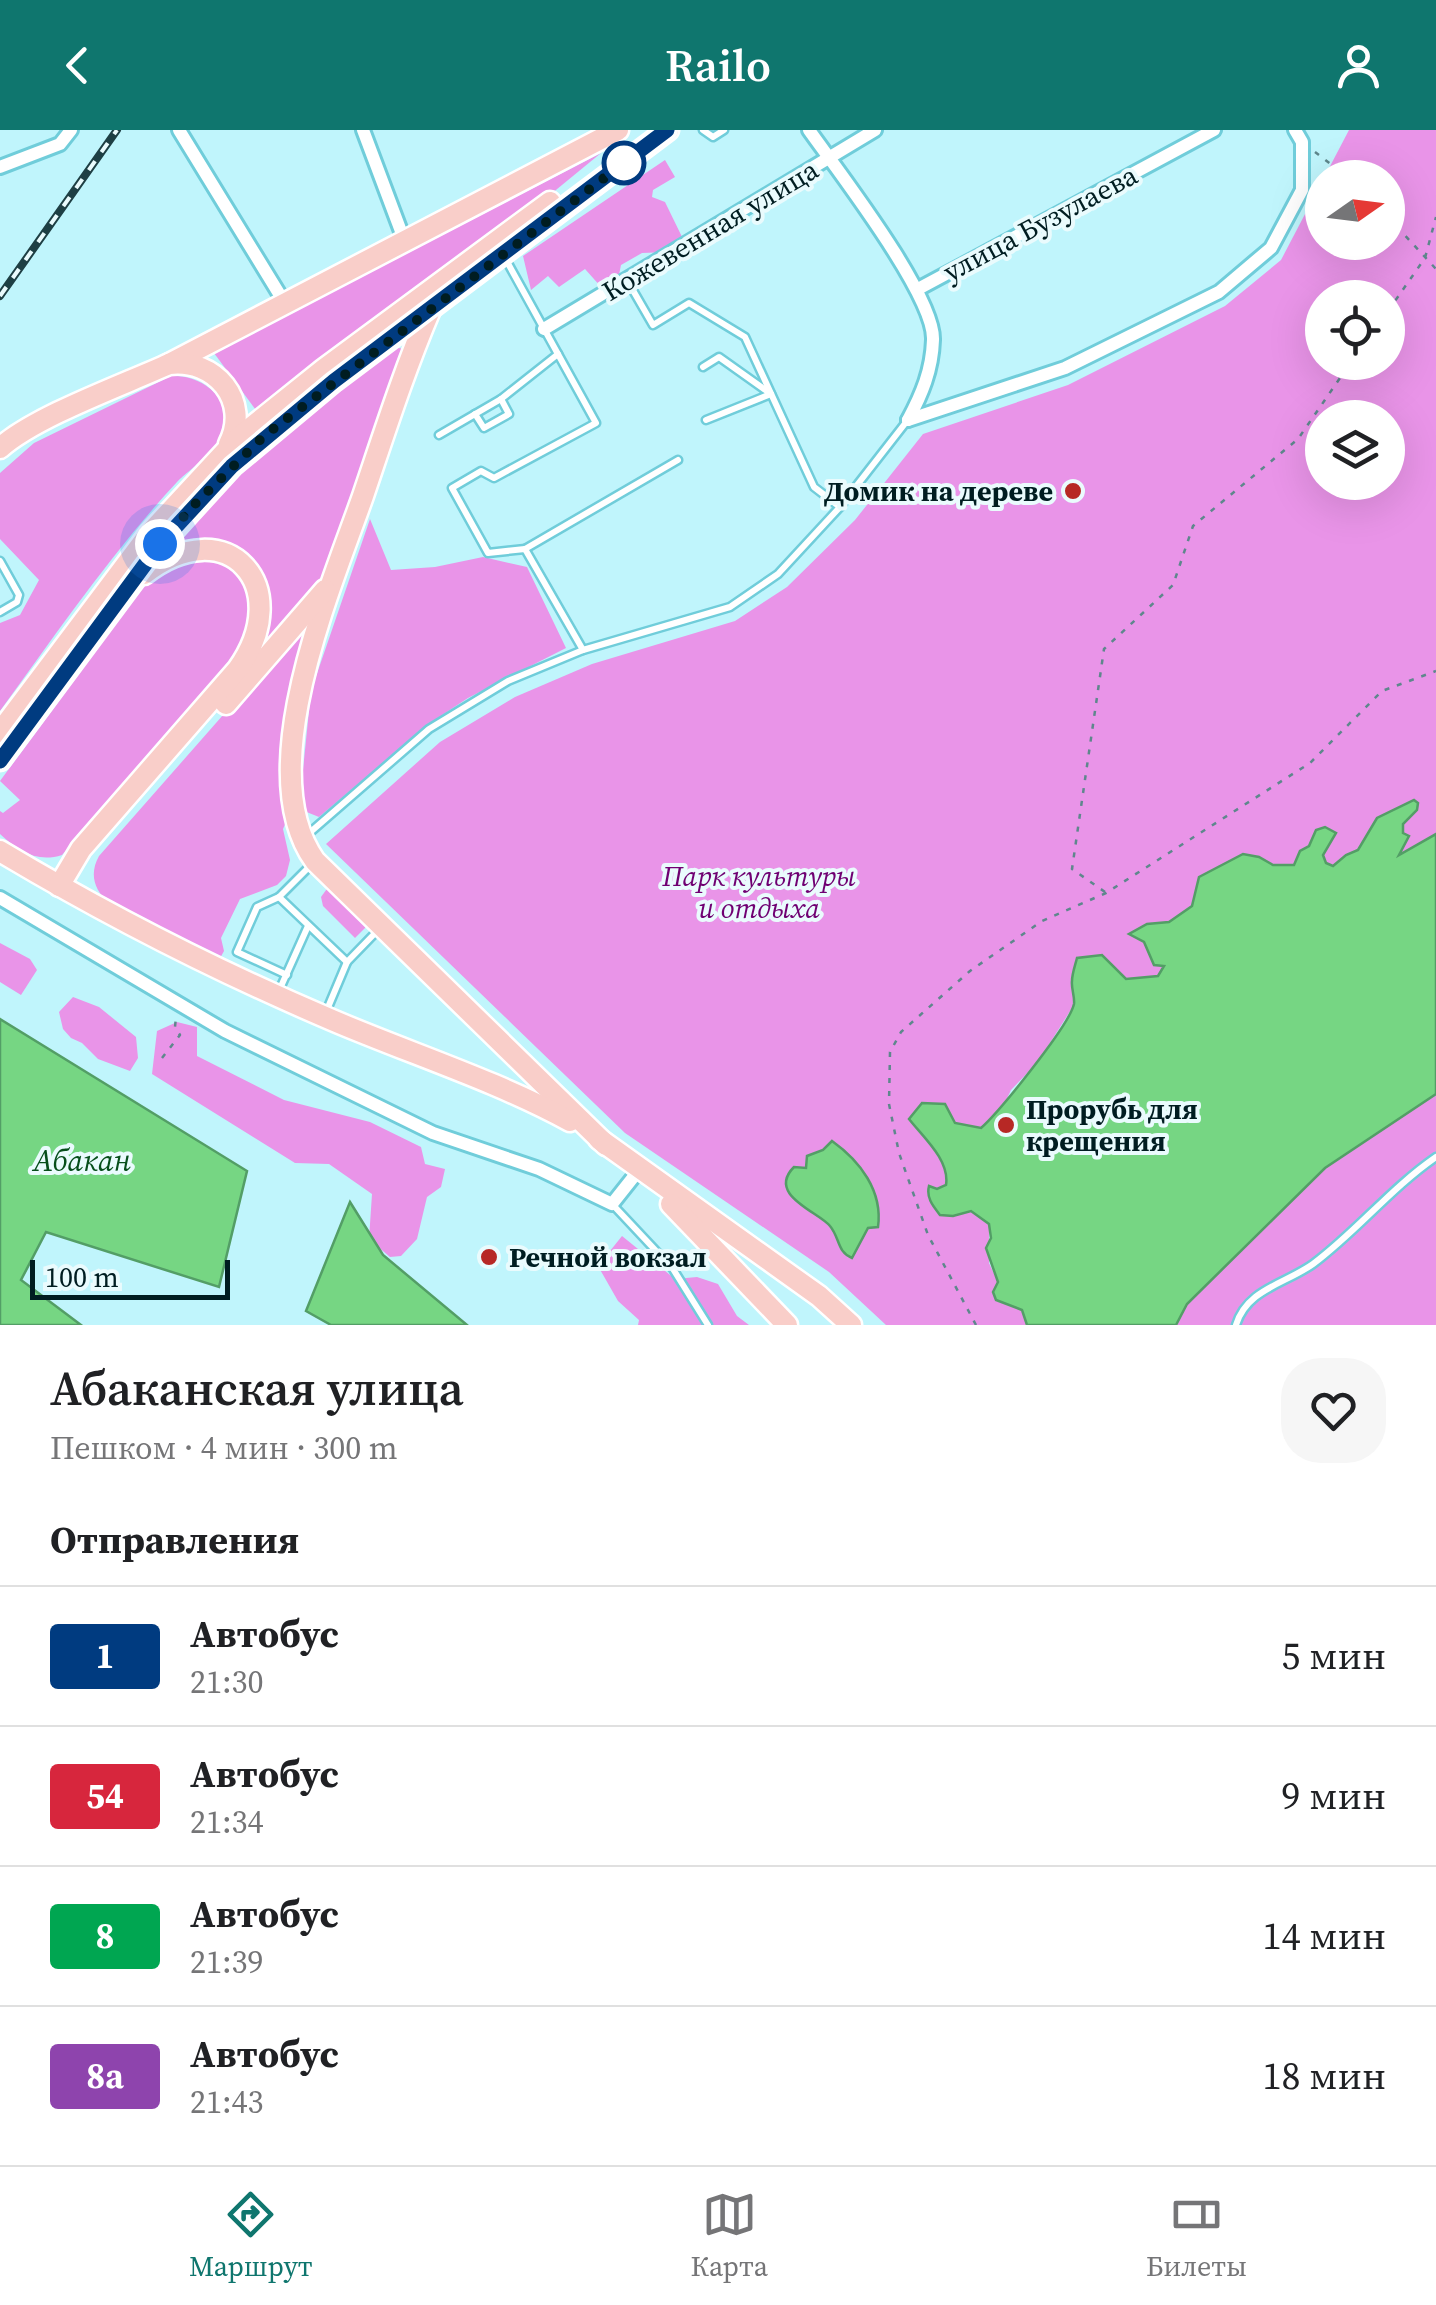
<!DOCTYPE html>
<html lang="ru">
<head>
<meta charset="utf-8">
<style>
  body { margin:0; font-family:"Source Serif 4",serif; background:#f6f6f6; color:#202124; height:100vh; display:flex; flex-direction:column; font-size:38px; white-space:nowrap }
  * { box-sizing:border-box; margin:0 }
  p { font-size:32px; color:#757577 }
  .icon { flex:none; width:55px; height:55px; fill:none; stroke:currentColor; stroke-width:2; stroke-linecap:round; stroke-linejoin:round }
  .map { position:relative; height:1195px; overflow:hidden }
  .side { display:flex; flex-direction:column; background:#fff; flex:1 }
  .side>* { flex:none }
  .badge { padding:0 20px; border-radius:8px; font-size:35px; line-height:65px }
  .needle { width:65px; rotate:76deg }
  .buttons { position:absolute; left:1305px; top:30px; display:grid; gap:20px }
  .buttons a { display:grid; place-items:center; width:100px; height:100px; border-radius:50%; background:#fff; box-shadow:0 10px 40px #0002; font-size:50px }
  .scale { position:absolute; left:30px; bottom:25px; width:200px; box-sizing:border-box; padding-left:10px; border:5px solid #001d21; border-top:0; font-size:28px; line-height:35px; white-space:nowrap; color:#001d21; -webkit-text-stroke:8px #eafbfd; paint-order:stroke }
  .you { position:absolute; width:50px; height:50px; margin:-25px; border:8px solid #fff; border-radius:50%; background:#1a73e8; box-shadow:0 0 0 15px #1a73e833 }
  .map>.badge { position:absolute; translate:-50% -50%; box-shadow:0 0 0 5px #fff }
  h2 { padding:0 50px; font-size:38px; line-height:90px }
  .round { display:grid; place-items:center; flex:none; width:105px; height:105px; border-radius:40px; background:#f6f6f6 }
  .summary { display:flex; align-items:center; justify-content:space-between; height:170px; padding:0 50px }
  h1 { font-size:48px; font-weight:600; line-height:75px }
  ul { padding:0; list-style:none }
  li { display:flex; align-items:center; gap:30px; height:140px; padding:0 50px; border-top:2px solid #e0e0e0 }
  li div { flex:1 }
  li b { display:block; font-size:38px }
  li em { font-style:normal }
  li .badge { min-width:110px; font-weight:700; text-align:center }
  header { display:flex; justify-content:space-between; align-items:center; height:130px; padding:0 50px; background:#0f766e; color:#fff; font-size:45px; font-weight:600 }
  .tab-bar { display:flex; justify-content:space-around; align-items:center; height:140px; border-top:2px solid #e0e0e0; background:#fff; font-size:28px; color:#757577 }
  .tab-bar a { display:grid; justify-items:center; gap:5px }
  .tab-bar .selected { color:#0f766e }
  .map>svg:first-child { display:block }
</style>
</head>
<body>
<header><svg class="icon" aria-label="back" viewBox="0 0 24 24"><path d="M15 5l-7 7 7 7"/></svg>Railo<svg class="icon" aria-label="person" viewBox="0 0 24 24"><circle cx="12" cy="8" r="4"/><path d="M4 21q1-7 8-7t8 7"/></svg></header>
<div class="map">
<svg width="1436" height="1195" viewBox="0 0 1436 1195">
  <rect width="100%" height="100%" fill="#c0f5fc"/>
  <g fill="#e994e8" fill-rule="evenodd">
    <path d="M1349,0H1436V704L1397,727L1403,694L1377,688L1358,720L1346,725L1333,736L1326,733L1316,701L1309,716L1294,735H1273L1259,727L1169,792L1147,794L1130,805L1144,812L1154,835L1165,836L1158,846L1126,850L1102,825L1072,852L1074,875L1038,932L1011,960L1002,979L981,998L955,993L944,974L922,973L909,989C923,1007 950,1030 946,1055L937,1059L930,1056L953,1086L971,1080L989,1094V1133L998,1152L993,1163L996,1171L1022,1180L1027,1195H886L829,1142L625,1003L326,714L440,612L515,567L592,534L735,491L787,457L855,390L923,304L1068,255L1225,176L1281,130ZM1322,48H1388V112H1322ZM1322,168H1388V232H1322ZM1322,288H1388V352H1322Z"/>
    <polygon points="601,23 534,78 258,283 214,223"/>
    <polygon points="665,30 675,47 653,60 652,67 665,72 684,111 669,122 642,123 621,135 618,150 602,158 585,139 559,157 548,146 531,160 523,126"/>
    <path d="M395,217L407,220L321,454L251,539C257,518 268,492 268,470C267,424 223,404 183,414L180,405L238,342Z"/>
    <path d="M171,246C201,244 234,268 224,302C218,321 191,338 177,352C112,422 56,504 0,581V493L20,485L39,450L0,409V343L34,313Z"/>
    <polygon points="370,389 391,440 435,437 483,427 527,437 566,518 468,568 433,591 319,687 299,679 311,561"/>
    <path d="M208,425L244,444L253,486L240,523L62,725C37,733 18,721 0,704V681L3,683L20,670L0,651L143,457L162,440Z"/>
    <path d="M297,501L309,507L290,683L283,699L290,730L286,746L277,755L240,769L221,808L224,821L219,830L109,773C94,760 89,744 99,726Z"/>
    <polygon points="329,756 367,796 355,808 323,776 321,767"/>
    <polygon points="0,813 30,829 37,840 21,865 0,852"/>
    <polygon points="73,867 99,877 136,907 138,928 130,941 98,929 82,913 71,908 63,899 59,882"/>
    <polygon points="177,892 197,897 197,926 284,970 370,992 421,1017 425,1034 445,1039 441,1057 427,1067 417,1109 401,1126 390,1127 369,1109 372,1064 329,1034 295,1033 152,944 157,901"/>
    <polygon points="1436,964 1436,1195 1176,1195 1187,1174 1325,1038"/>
    <polygon points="622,1106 675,1149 697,1147 718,1154 737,1186 749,1195 638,1195 639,1190 618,1171 598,1136"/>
  </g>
  <g fill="#76d683" stroke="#539e66" stroke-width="2.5">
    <path d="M1414,670L1418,673L1417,680L1403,694V703L1409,706L1399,725L1436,704V964L1325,1038L1187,1174L1176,1195H1027L1022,1180L996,1170L993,1162L998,1152L986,1118L991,1108L989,1094L971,1081L953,1086L940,1085C933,1076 926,1068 929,1056L937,1059L946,1055C950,1030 923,1007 909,989L922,973L945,974L955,993L981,998C999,982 1069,896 1074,874C1075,867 1071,858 1072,851C1072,844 1075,836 1077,828L1102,825L1126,849L1158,846L1164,836L1154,835L1144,812L1129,804L1147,794L1169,792L1192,776L1199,747L1243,724L1259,727L1273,735H1294L1300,721L1309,716L1316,700L1325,697L1336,703L1323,725L1326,733L1333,736L1346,725L1358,720L1377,688Z"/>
    <polygon points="0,889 247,1041 219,1157 46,1102 21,1150 81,1195 0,1195"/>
    <path d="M832,1011C860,1031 883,1061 878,1097L868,1098L852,1128C837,1122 840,1108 830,1096C819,1082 766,1065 794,1037L806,1038L807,1026L823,1020Z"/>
    <polygon points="350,1072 383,1125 467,1195 331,1195 306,1181"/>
  </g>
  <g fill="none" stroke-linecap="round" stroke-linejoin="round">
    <g stroke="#70cdda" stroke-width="11">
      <g id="lane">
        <polyline points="703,0 713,7 724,0"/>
        <polyline points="505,128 596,293 494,348 481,341 452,358 488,423 525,419"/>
        <polyline points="627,150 653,195 689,173 745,207 814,357 840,377"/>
        <polyline points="703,237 719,227 771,264 706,290"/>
        <polyline points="475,284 484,298 509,284 501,269"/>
        <polyline points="439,305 501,269 558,224"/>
        <polyline points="0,431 19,465 17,472 0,482"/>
        <polyline points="583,520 525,419 678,330"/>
        <polyline points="307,705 429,599 508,551 583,520 730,477 778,444 840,377 907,291"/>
        <polyline points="312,734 279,767 347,832 380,798"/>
        <polyline points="279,767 257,777 237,822 287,845"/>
        <polyline points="278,863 308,796"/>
        <polyline points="326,882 347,832"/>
        <polyline points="613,1075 673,1139 708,1195"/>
        <path d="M1236,1195C1247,1159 1285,1154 1313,1134C1356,1102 1391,1058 1436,1027"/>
      </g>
    </g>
    <g stroke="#70cdda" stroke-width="18">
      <g id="street">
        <polyline points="179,0 286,175"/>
        <polyline points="363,0 405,112"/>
        <path d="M809,0C838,41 935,166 933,210C932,240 922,264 908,290"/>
        <polyline points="0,37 60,14 71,0"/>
        <polyline points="918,159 1214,0"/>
        <polyline points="544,199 875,0"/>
        <polyline points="908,290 1065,238 1219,162 1271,118 1302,60 1302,12 1295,0"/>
        <polyline points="0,768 225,901 433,1003 539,1039 612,1074 639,1040"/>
      </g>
    </g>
    <g stroke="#fff" stroke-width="25">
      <g id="primary">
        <path d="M430,180C404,241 384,304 363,366C330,460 251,642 315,731L606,1015"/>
        <polyline points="169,234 618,0"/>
        <path d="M0,318C36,286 123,255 169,234C215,228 251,271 229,314"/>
        <polyline points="226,574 325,460"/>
        <polyline points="0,602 150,403 238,308 324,239 550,72"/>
        <polyline points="0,630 160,415 232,336 334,251 668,0"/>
        <path d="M0,721C107,785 217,841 332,890C409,923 497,951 570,991"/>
        <path d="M59,756L81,719L238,539C296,457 228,379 144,444"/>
        <polyline points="599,1009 819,1166 851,1195"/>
        <polyline points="671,1074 787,1195"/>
      </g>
    </g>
    <g stroke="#5e878c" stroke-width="2.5" stroke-dasharray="5 8" stroke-linecap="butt">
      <polyline points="1315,22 1349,48"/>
      <polyline points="1388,87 1436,139"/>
      <polyline points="1388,181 1425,128 1436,87"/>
      <polyline points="1105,762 1072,739 1104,519 1173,455 1193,396 1298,309 1351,232"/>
      <polyline points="162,928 180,905 175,897 176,887"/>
      <polyline points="976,1195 928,1105 899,1023 889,974 890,922 901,902 970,841 1042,791 1106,763 1310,633 1382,561 1436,541"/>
    </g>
    <use href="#lane" stroke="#fff" stroke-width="6"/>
    <use href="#street" stroke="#fff" stroke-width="12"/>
    <use href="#primary" stroke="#f9cec9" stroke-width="20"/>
    <g stroke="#1e3f44" stroke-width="8">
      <polyline id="rail" points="0,166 117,0"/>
    </g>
    <use href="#rail" stroke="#eafbfd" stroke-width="4" stroke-dasharray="11" stroke-linecap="butt"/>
  </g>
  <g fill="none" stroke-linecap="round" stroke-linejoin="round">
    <g stroke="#fff" stroke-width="22">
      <polyline id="line" points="0,631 160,414 232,336 334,251 667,0"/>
    </g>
    <use href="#line" stroke="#003b80" stroke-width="15"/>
    <polyline stroke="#001d21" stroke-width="10" stroke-dasharray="0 18" points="160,414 193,376 264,306 624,33"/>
  </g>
  <circle fill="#fff" stroke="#003b80" stroke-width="5" cx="624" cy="33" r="20"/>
  <g fill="#b72825" stroke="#eafbfd" stroke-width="4">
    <circle cx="1073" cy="361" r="10"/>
    <circle cx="1006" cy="995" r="10"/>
    <circle cx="489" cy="1127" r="10"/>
  </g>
  <g text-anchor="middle" stroke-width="8" stroke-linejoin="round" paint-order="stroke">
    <g font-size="28" fill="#001d21" stroke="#eafbfd">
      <text transform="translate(1040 93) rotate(-28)" y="10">улица Бузулаева</text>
      <text transform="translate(710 100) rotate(-31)" y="10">Кожевенная улица</text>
    </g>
    <g font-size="28" font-weight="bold" fill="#001d21" stroke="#eafbfd" text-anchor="start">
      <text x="1053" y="371" text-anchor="end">Домик на дереве</text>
      <text x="1026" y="989">Прорубь для<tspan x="1026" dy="32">крещения</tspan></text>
      <text x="509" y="1137">Речной вокзал</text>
    </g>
    <g font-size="28" font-style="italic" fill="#6f0072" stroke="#eafbfd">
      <text x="759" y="756">Парк культуры<tspan x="759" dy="32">и отдыха</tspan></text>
    </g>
    <g font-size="30" font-style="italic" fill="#074f1b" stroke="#eafbfd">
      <text x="82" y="1041">Абакан</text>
    </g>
  </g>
</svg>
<div class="buttons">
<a><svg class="needle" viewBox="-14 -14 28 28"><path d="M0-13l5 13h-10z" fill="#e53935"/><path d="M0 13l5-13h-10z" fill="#757577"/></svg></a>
<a><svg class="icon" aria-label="locate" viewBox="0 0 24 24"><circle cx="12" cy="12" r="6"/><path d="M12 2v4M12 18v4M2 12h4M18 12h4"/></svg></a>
<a><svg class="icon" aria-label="layers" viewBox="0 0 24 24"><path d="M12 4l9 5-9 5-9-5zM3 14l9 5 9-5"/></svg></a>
</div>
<div class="scale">100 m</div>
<div class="you" style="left:160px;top:414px"></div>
</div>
<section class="side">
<div class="summary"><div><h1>Абаканская улица</h1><p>Пешком · 4 мин · 300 m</p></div><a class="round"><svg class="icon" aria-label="heart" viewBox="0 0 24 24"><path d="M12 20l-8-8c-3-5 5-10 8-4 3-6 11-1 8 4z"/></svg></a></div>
<h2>Отправления</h2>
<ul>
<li><span class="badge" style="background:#003b80;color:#fff">1</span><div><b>Автобус</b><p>21:30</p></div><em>5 мин</em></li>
<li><span class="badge" style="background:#d7263d;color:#fff">54</span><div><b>Автобус</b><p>21:34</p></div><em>9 мин</em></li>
<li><span class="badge" style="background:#00a651;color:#fff">8</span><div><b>Автобус</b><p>21:39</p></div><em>14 мин</em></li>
<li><span class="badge" style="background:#8e44ad;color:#fff">8а</span><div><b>Автобус</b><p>21:43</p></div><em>18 мин</em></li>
</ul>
</section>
<nav class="tab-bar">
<a class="selected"><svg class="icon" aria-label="directions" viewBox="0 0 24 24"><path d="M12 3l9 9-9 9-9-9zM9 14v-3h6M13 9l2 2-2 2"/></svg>Маршрут</a>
<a><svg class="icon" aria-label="map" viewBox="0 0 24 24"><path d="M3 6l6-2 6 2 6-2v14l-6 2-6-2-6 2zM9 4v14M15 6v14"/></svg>Карта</a>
<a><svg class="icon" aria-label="tickets" viewBox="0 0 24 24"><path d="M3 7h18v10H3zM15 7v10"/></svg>Билеты</a>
</nav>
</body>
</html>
